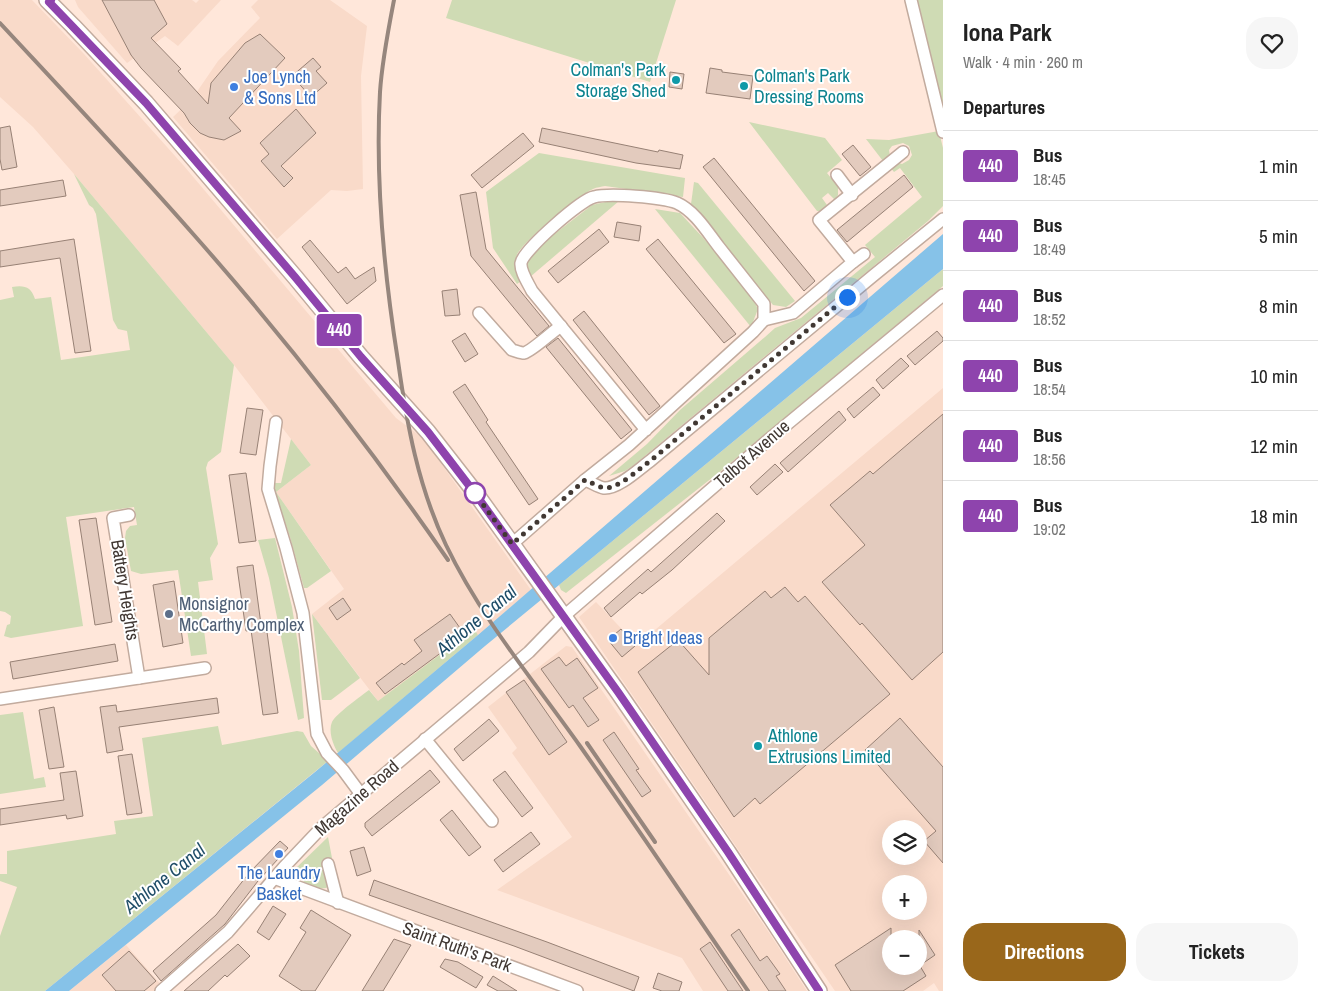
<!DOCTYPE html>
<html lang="en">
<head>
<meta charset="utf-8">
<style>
  body { margin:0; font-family:"Archivo Narrow",sans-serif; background:#f6f6f6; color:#222; height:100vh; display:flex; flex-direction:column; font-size:19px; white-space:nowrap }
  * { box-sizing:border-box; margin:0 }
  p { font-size:16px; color:#767676 }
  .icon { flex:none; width:28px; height:28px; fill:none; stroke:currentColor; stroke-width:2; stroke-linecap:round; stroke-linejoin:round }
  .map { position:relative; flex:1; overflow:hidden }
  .details { display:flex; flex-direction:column; background:#fff; width:375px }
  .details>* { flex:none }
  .badge { padding:0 10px; border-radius:4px; font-size:18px; line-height:32px }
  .fabs { position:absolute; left:882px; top:820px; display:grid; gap:10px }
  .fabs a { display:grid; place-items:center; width:45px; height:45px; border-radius:50%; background:#fff; box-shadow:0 5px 20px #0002; font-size:25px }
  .you { position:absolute; width:25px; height:25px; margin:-12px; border:4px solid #fff; border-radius:50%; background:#1a73e8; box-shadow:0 0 0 8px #1a73e833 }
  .map>.badge { position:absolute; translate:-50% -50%; box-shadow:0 0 0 2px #fff }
  h2 { padding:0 20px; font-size:19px; line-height:45px }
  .round { display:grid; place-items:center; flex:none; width:52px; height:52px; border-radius:20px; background:#f6f6f6 }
  .headline { display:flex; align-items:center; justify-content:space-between; height:85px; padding:0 20px }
  h1 { font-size:24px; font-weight:700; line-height:38px }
  .button { display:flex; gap:10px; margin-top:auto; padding:10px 20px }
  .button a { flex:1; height:58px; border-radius:20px; background:#99671b; color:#fff; font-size:20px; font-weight:700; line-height:58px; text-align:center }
  .button a+a { background:#f6f6f6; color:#222 }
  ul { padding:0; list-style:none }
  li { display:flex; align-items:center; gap:15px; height:70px; padding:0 20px; border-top:1px solid #e0e0e0 }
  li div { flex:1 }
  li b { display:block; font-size:19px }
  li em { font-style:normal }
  li .badge { min-width:55px; font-weight:700; text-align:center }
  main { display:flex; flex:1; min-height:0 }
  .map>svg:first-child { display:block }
</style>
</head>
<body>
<main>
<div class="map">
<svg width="943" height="991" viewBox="0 0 943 991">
  <rect width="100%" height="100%" fill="#ffe7da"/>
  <g fill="#f9dac9" fill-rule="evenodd">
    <polygon points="0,0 32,0 84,54 184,166 396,418 423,438 531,590 478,635 474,630 378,701 312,614 344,589 276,492 311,465 234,365 74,174 33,127 0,97"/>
    <polygon points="75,0 192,0 196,3 199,0 221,0 178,46 165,36 127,63 78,7"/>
    <polygon points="258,0 330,0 367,26 361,76 363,189 347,191 331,190 277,239 173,117 192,99 218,61 260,18 251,7"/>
    <path d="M943,388V991H939L934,983L923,991H835L579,617L596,602L637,645ZM891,829H919V856H891ZM891,884H919V911H891ZM891,939H919V966H891Z"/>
    <polygon points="566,646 572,647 770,934 807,991 703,991 682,958 497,890 572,837 512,753 517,748 488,707"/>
    <polygon points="126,945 162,986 156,991 69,991"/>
  </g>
  <g fill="#cfdbb4">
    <polygon points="452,0 676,0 650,82 446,18"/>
    <polygon points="907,0 943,0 943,133 939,132 943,148 943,206 928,221 634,465 625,471 609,476 647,444 680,410 765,337 775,328 801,318 875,257 865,245 922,197 900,168 894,172 890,167 896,162 902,164 909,160 912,155 909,146 903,143 892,146 889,150 890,156 883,161 866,139 889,140 939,131"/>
    <polygon points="749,122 825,138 842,160 827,173 838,187 838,195 835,200 828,193 822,198 827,205 821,211 817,211"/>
    <path d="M539,153L685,178L683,197L605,186C601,187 597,187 593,189C579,195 523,241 517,255C513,263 519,273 521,281L517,284L493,248L486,192Z"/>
    <path d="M74,174L234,365L221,452L208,462L206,468L218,544L210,558L213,580L198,582L207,654L191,656L178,570L141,574L131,571L125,538L126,531L130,526L137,525L134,507L66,517L83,626L11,638L4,636L7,625L10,624L11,616L5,612L0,611V300L14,297L12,287C25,285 31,287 35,299L51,297L61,360L130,350L127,331L118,329L113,320L96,214L93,208L89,205Z"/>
    <polygon points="694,182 698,183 795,301 786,307 773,305 691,204"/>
    <polygon points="614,200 619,201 530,277 527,265 531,252 592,205"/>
    <polygon points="655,209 680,213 707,242 753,299 758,309 751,327"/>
    <polygon points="943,269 943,286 722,470 566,593 561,590 559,585"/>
    <polygon points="291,439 311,465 276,492 331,571 307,588 304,588 290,537 273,487 273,483 281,483"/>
    <polygon points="275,538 292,607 299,651 304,718 298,720 269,578 258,540"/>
    <polygon points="312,614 360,678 331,700 322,700"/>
    <path d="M474,629L478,635L338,753C333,745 328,731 332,722C336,714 361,696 369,690L378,701Z"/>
    <polygon points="23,712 34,779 44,777 46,787 0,794 0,715"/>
    <polygon points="218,726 222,745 297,731 303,732 311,746 328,761 45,991 0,991 0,936 17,887 0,881 0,874 7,874 7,851 116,834 114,821 153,816 142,738"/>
    <path d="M328,837L332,858L323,861L329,887C317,892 298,882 295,869Z"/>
  </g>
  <polygon fill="#86c2e8" points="943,234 943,269 485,646 322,785 69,991 45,991 315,772 478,635"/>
  <g fill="#e3cbbe" stroke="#978175">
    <polygon points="102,0 154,0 167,24 151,38 181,69 178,71 208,104 211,83 245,43 260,34 285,58 229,118 241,131 224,140 209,137 200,133 190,123 184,113 141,68 131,55"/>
    <polygon points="313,58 321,67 316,71 327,83 311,97 292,76"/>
    <polygon points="710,68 722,70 722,72 753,76 750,99 706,93"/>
    <polygon points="670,72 684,74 682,89 669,87"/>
    <polygon points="296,109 316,133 281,166 293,178 284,187 261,161 269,154 260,143"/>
    <polygon points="10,126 17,167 2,170 0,159 0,128"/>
    <polygon points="542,128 658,152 659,150 683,155 680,169 636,163 539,142"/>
    <polygon points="523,133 534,146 482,188 471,175"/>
    <polygon points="853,145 871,167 860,176 842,154"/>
    <polygon points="714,158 815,281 804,291 703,167"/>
    <polygon points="904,175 913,187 847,242 837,230"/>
    <polygon points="63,180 66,196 0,206 0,190"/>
    <polygon points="476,192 486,249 549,326 537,336 471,256 460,195"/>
    <polygon points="617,222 641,226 639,241 614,237"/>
    <polygon points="599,229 609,242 558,283 548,271"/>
    <polygon points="74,239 91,351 75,353 60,258 0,267 0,251"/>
    <polygon points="658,239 736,334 724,343 646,249"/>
    <polygon points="310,240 338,273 346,267 355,279 374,267 376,281 347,304 302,247"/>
    <polygon points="457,289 460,315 445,316 442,291"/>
    <polygon points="584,311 660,406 649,415 573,320"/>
    <polygon points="937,331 943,338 943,341 915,365 907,356"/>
    <polygon points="465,333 478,354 465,362 452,341"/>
    <polygon points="558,338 632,430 621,439 546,347"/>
    <polygon points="901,358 909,366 883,389 876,380"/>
    <polygon points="465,384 488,420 486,422 538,499 529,505 453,392"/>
    <polygon points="873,387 880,395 854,418 847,409"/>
    <polygon points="247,408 263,410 256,455 240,453"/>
    <polygon points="839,411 846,420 788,472 780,463"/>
    <polygon points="943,414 943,652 912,680 862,623 860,625 822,582 865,545 830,505 870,471 873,474"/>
    <polygon points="775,464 783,472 757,495 750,487"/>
    <polygon points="246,473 256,541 239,543 229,475"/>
    <polygon points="717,513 725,521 672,570 642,594 640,592 611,617 604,608 648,569 651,572"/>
    <polygon points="96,518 112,622 95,625 79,520"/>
    <polygon points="253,565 262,632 267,632 278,713 263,715 251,630 246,631 237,567"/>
    <polygon points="174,581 183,643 163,647 153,585"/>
    <polygon points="785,587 798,602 805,596 890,694 760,804 755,798 734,817 638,672 678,640 709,675 709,638 765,591 771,598"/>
    <polygon points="343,598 351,610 337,620 329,608"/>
    <polygon points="450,614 465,635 385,694 376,683 402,663 404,665 422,651 414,640"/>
    <polygon points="621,629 635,646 622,657 608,640"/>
    <polygon points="115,644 118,661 13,679 10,662"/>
    <polygon points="559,657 566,666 577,658 598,688 583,698 599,720 588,727 573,705 569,708 541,669"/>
    <polygon points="524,680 567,742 549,755 506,692"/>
    <polygon points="217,698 219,713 119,727 123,750 107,753 100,707 116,705 117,712"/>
    <polygon points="54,707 64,767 49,769 39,710"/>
    <polygon points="900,718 943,767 943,863 924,841 936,831 865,750"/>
    <polygon points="489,719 499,731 463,761 454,749"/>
    <polygon points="614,732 639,769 636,770 651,791 642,797 603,740"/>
    <polygon points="132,754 142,813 127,815 118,756"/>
    <polygon points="430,770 440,782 372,836 365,827 365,823"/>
    <polygon points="76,771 83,816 67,819 66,815 0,825 0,809 64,800 60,773"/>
    <polygon points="505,771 533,808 522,817 493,780"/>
    <polygon points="452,810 481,847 469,856 440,820"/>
    <polygon points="531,832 540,844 503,872 494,860"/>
    <polygon points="280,841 288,848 258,881 225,924 161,981 153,971 216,915 249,873"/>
    <polygon points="364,847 371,871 357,876 350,851"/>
    <polygon points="374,880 547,942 639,977 634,991 514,946 369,895"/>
    <polygon points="273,906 286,914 269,940 257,932"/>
    <polygon points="311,910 351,935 315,991 302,991 279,976 306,932 300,928"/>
    <polygon points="891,928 891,966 920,966 926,976 903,991 851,991 835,965"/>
    <polygon points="739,929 760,961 767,956 780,974 776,976 786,991 769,991 731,935"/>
    <polygon points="919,930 935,955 919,966"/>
    <polygon points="394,939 411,945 383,991 362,991"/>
    <polygon points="710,942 743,991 728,991 700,949"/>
    <polygon points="238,944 250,956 227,977 225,975 208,991 184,991"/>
    <polygon points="129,951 156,981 144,991 116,991 102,975"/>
    <polygon points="445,959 458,962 483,977 476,988 440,967"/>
    <polygon points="658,973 682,982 679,991 662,991 653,988"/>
    <polygon points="493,976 517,991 498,991 487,985"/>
  </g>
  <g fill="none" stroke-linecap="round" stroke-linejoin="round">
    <g stroke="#c2ab9e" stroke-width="14">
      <g id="street">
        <polyline points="911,0 943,132"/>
        <polyline points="837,175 852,195"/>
        <polyline points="853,262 864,254"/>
        <path d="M479,313L512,350C516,351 521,353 524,353C532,351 553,331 561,326"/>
        <polyline points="764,320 793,313 853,262 819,220 903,152"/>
        <polyline points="276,422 270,466 268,489 286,548 303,613 317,734 327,753 343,770 360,793"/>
        <path d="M585,480C591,482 598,487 604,488C618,489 639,469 650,461L874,275L943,219"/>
        <polyline points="129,515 113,518 139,678"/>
        <path d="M512,544L585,480L629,445L753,332L764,320V304C749,285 734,266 719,247C708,233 695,211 677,203C662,197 609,193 594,197C582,199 523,250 521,263C520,271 528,283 532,291L646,430"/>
        <polyline points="0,699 205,668"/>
        <polyline points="425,739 492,821"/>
        <polyline points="328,864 338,903"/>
        <polyline points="274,878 577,991"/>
        <polyline points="161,991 228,932 284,867 322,827 529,652 564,616 768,440 943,295"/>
      </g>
    </g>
    <g stroke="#c2ab9e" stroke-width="18">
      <polyline id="secondary" points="47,0 73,26 146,103 295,277 361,357 428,432 474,491 618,692 728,852 819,991"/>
    </g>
    <use href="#street" stroke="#fff" stroke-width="11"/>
    <use href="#secondary" stroke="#fff" stroke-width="15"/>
    <g stroke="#96867d" stroke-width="4">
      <path d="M394,0C388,31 382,61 380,92C375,181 384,273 398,361C407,425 418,486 446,545C481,618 534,681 580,746C637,827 692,909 748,991"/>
      <path d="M0,23C65,93 131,163 194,235C285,338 370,447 448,560"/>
      <polyline points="587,743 655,842"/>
    </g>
  </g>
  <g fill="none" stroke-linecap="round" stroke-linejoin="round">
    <g stroke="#fff" stroke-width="11">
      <polyline id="line" points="51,0 49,2 146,103 295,277 361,357 428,432 474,492 618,692 728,852 819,991"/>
    </g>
    <use href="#line" stroke="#8e44ad" stroke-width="8"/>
    <path stroke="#413833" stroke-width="5" stroke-dasharray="0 9" d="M475,493L474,492L512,544L585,480C591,482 598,487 604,488C618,489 639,469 650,461L847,297"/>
  </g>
  <g fill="#0f9aa8" stroke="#fff" stroke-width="2">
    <circle cx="676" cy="80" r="5"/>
    <circle cx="744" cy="86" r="5"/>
    <circle cx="758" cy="746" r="5"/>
  </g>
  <g fill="#3f7fe0" stroke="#fff" stroke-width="2">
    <circle cx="234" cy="87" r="5"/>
    <circle cx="613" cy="638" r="5"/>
    <circle cx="279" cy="854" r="5"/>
  </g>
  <circle fill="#fff" stroke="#8e44ad" stroke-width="2.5" cx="475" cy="493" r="10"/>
  <circle fill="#5c6f8a" stroke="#fff" stroke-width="2" cx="169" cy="614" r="5"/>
  <g text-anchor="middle" stroke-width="4" stroke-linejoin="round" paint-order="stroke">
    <g font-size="18" fill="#0d838f" stroke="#fff" text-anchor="start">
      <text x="666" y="76" text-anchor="end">Colman's Park<tspan x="666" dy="21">Storage Shed</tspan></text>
      <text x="754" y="82">Colman's Park<tspan x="754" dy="21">Dressing Rooms</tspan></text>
      <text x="768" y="742">Athlone<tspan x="768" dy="21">Extrusions Limited</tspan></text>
    </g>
    <g font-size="18" fill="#366cbe" stroke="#fff" text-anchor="start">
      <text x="244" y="83">Joe Lynch<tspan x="244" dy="21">&amp; Sons Ltd</tspan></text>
      <text x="623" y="644">Bright Ideas</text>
      <text x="279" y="879" text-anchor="middle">The Laundry<tspan x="279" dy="21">Basket</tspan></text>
    </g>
    <g font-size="18" fill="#413833" stroke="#fff">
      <text transform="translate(752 454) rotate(-41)" y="6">Talbot Avenue</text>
      <text transform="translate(125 590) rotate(81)" y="6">Battery Heights</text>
      <text transform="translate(357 798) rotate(-41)" y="6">Magazine Road</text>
      <text transform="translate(457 947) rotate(20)" y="6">Saint Ruth's Park</text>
    </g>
    <g font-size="18" fill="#4e5e75" stroke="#fff" text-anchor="start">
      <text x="179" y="610">Monsignor<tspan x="179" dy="21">McCarthy Complex</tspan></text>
    </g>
    <g font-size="19" font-style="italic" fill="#1f4d68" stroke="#fff">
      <text transform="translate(476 620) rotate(-40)" y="7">Athlone Canal</text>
      <text transform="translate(164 878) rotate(-39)" y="7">Athlone Canal</text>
    </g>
  </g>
</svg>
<div class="fabs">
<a><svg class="icon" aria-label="layers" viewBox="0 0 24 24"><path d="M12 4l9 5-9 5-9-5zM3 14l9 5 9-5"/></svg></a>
<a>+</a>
<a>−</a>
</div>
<div class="you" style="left:847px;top:297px"></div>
<b class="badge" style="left:339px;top:330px;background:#8e44ad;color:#fff">440</b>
</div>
<section class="details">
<div class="headline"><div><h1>Iona Park</h1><p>Walk · 4 min · 260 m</p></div><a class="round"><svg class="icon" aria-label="heart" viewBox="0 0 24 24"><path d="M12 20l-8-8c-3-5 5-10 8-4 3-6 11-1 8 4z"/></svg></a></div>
<h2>Departures</h2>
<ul>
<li><span class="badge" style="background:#8e44ad;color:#fff">440</span><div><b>Bus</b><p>18:45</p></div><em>1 min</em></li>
<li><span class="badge" style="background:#8e44ad;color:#fff">440</span><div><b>Bus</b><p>18:49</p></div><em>5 min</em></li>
<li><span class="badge" style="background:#8e44ad;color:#fff">440</span><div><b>Bus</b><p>18:52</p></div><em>8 min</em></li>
<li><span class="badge" style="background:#8e44ad;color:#fff">440</span><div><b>Bus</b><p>18:54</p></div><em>10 min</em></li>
<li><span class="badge" style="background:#8e44ad;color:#fff">440</span><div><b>Bus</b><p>18:56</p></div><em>12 min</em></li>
<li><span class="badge" style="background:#8e44ad;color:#fff">440</span><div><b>Bus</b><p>19:02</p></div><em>18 min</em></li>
</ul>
<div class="button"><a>Directions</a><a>Tickets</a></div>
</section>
</main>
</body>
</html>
